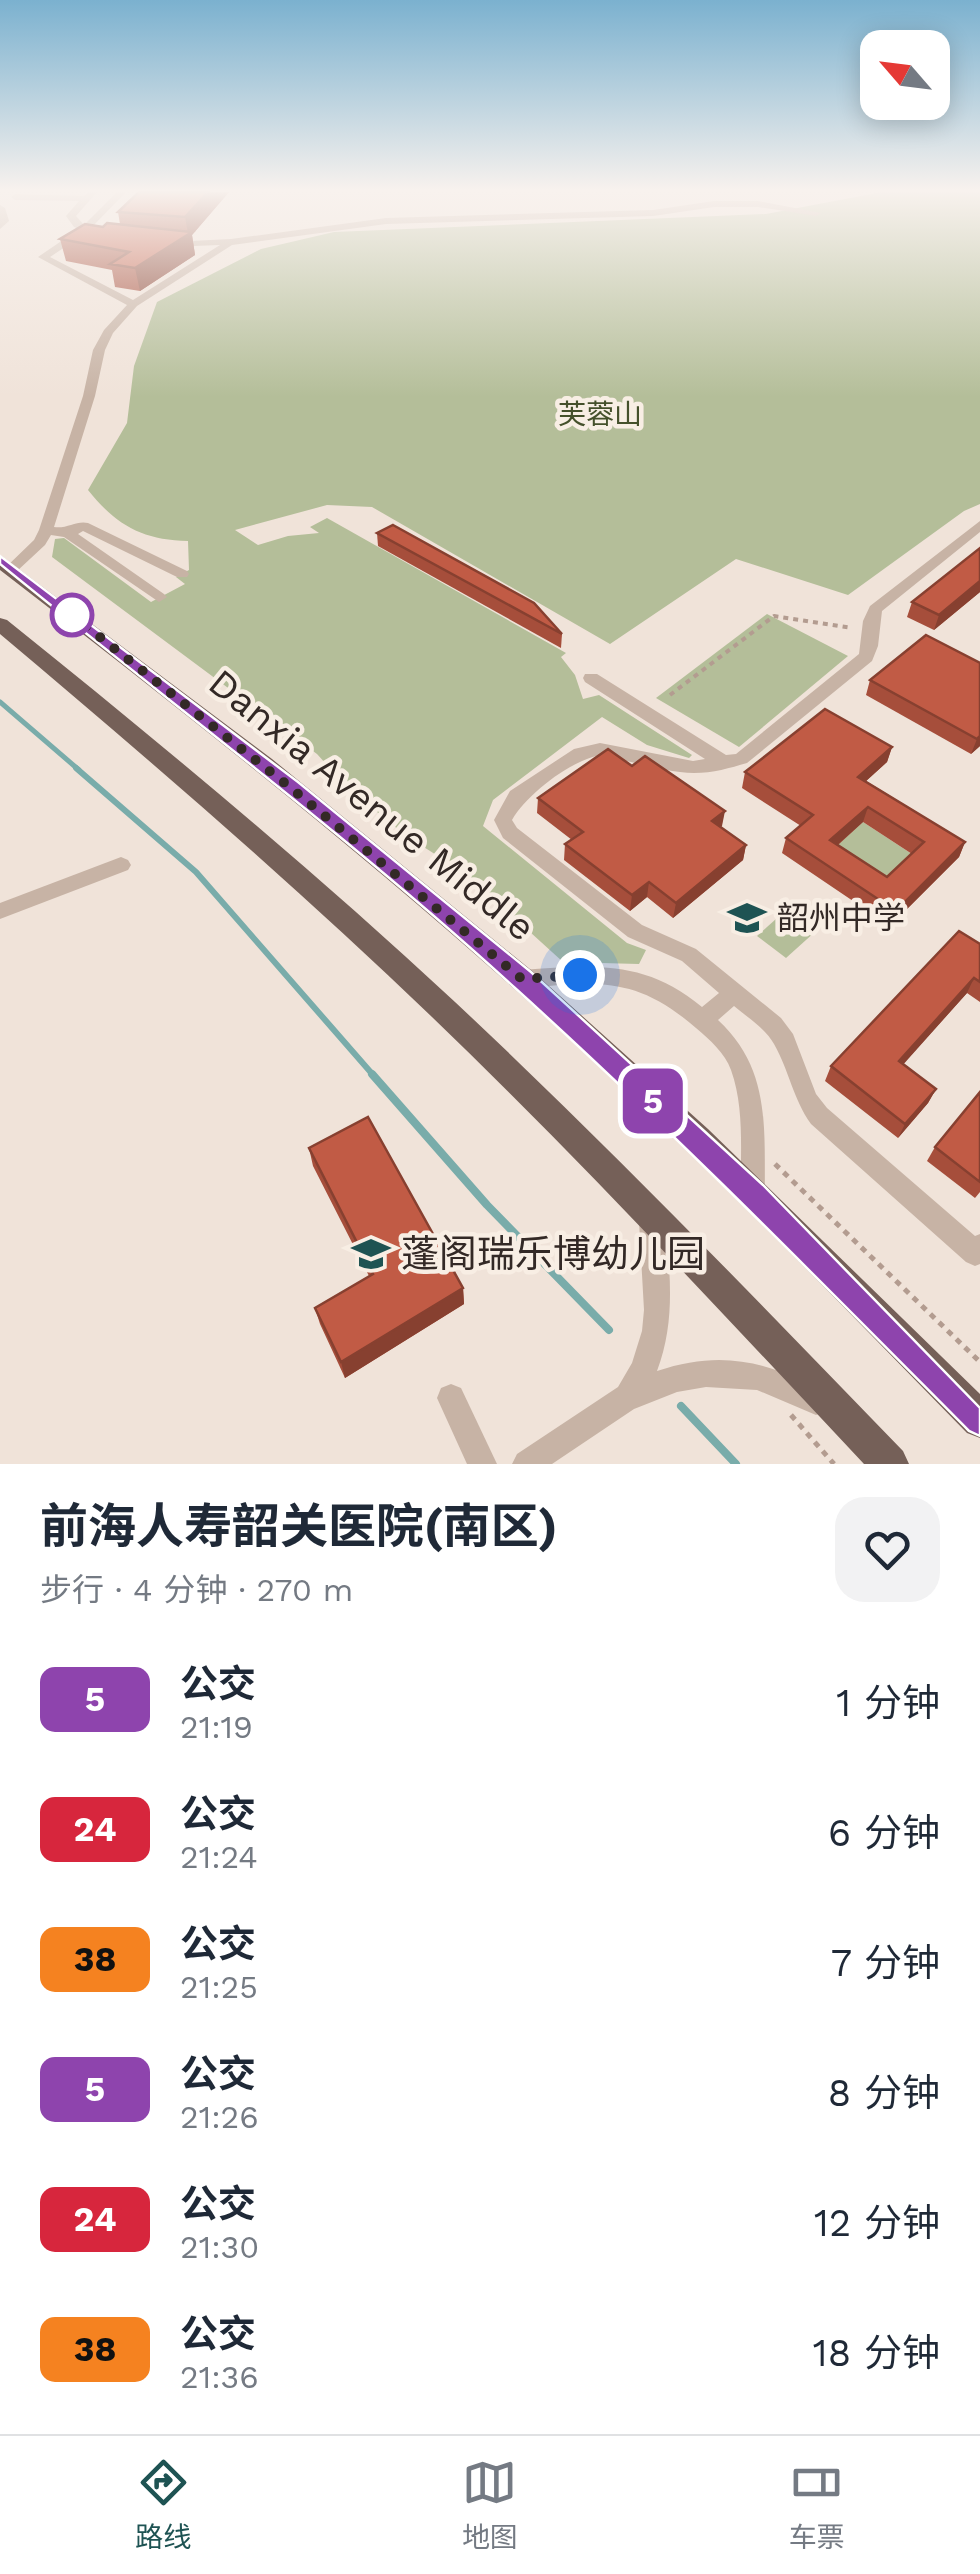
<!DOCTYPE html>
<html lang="zh">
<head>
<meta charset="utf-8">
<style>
  body { margin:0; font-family:"Work Sans","Noto Sans SC",sans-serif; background:#f2f2f3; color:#1f2937; height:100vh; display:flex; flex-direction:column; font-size:38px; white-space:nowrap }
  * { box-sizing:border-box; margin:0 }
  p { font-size:32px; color:#747a83 }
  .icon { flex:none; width:55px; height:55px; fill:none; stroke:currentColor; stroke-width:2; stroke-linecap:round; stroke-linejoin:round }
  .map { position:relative; height:1464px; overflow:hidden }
  .drawer { display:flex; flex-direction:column; background:#fff; flex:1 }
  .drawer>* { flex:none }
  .badge { padding:0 20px; border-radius:15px; font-size:35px; line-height:65px }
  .needle { width:65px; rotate:298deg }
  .controls { position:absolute; left:860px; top:30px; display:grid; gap:20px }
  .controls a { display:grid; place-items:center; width:90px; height:90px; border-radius:20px; background:#fff; box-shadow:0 5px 25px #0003; font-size:50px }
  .you { position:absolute; width:50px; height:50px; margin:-25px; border:8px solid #fff; border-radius:50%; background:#1a73e8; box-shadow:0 0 0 15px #1a73e833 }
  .map>.badge { position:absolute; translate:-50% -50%; box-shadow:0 0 0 5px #fff }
  .round { display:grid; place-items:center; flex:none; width:105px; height:105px; border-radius:30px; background:#f2f2f3 }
  .head { display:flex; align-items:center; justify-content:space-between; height:170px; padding:0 40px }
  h1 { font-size:48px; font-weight:700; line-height:75px }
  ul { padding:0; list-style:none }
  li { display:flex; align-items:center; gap:30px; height:130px; padding:0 40px }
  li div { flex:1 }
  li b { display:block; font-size:38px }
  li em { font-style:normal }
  li .badge { min-width:110px; font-weight:700; text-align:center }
  .menu { display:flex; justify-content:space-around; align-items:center; height:140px; border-top:2px solid #e0e1e3; background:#fff; font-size:28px; color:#747a83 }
  .menu a { display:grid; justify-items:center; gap:5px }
  .menu .active { color:#1e5353 }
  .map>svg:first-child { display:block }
</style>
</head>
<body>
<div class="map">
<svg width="980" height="1464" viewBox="0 0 980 1464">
  <rect width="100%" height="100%" fill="#f0e3d9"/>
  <g fill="#b4be99">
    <path d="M882,192H980V504L964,511L848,595L736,559L610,644L372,507L327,505L235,530L258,545L288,536L319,533L310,527L327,518L566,653L561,657L575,675L583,699L599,695L692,755L689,758L647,745L602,717L493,800L483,826L627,943L646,950L639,964L563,962L466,874L405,835L348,788L317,754L52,557L55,539L64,538L151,602L185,584L176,577L189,570L188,541C142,540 116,525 88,490L127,423L134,366L157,302L261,249L334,232L766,214Z"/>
    <polygon points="767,614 848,656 739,747 656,698"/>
    <polygon points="863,822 918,858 882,893 826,855"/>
    <polygon points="786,910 816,931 786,958 757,936"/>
  </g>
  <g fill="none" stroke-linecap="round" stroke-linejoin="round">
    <polyline stroke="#79acaa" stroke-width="5" points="0,702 79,770"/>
    <polyline stroke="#79acaa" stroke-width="6" points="76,768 196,872 374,1076"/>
    <g stroke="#79acaa" stroke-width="8">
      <polyline points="372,1074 487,1205 609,1330"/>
      <polyline points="681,1406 736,1464"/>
    </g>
    <polyline stroke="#b39c90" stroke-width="4" stroke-dasharray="5 5" stroke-linecap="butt" points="670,695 774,616 852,628"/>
    <g stroke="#b39c90" stroke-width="5" stroke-dasharray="6 6" stroke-linecap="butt">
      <polyline points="775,1164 980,1362"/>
      <polyline points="791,1415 834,1464"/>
    </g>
    <g fill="#c7b3a5" fill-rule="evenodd">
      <path d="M88,192H97L76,216L84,225L117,192H126L91,228L103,233V237L86,233L50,257L133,300L220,245L167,247L165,245L170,242L231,239L386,218L653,210L714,201H758L821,213L816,216L758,207H714L653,216L386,224L232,245L137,306L113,333L105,350L95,396L54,527C67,529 77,520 88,523L187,571L189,574L187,577H177L83,531L78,534L164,594L167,597L159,602L64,537L51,535L45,545L16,572L11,573L4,569L34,540L39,530L83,396L93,350L104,330L127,305L38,257L79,229L74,227L66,216L79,201L15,200L11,197L15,194L84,196Z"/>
      <polygon points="0,205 5,208 9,221 0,229"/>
      <path d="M980,521V532L882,611L878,646L872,661L747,763C730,768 713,773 694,773C668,773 627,760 600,755C570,761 527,794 512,820L517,828L642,925L696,949L781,1018L793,1034L816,1094L827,1108L975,1236L980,1234V1264L975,1266L966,1262L811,1124C793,1099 789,1070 774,1044C765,1028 748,1018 734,1006L718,1020C771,1069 764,1128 765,1194L762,1203L753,1206L744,1203L741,1194C740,1153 745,1109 731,1070C725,1053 710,1040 696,1028C635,975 598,982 522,988L514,985L511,979L514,973L522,970C592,965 645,959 702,1007L719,993L682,961L628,937L503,838L494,820L510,791L574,749L600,743L693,761L705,759L585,682L583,678L585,674H597L726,755L736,754L859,654L863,621L870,606Z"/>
      <polygon points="121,857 128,860 131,865 128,870 0,919 0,903"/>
      <path d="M652,1208L661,1212L665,1221C670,1272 676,1321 657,1371C723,1349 766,1362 826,1391L830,1401L826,1411L816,1415L757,1390L706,1387L677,1392L634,1409L552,1464H512L517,1454L618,1387L632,1363L642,1331L644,1310L639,1221L643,1212Z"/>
      <polygon points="451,1384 461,1388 497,1464 467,1464 437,1398 441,1388"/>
    </g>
    <g fill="#756058" fill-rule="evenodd">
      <path d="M0,555L272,759L531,970L708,1129L980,1394V1438L967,1433C837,1300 708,1166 571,1040C389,873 195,720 0,570Z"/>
      <path d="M0,618L7,620C160,743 311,868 455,1002C609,1146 756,1299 903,1451L909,1464H864C722,1313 581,1160 432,1017C293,883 147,758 0,634Z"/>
    </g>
  </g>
  <g fill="#a64e3b" fill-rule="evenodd">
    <polygon points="229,192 192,235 195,255 140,291 115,287 112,270 66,261 60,239 103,227 120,224 118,212"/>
    <polygon points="377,533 562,634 561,648 378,546"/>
    <polygon points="980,548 980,592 934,630 907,617 912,602"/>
    <polygon points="980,663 980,746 971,754 866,695 870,680"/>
    <path d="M892,747L887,762L866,781L965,842L959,857L890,926L782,853L786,838L801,826L742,788L745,772ZM863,822L912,854L887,877L838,845Z"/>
    <polygon points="538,798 722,826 720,827 746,845 743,860 673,918 647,897 630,911 564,860 565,844 572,840 537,813"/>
    <polygon points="980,944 980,1002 967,993 903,1064 936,1089 928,1103 898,1138 825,1081 831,1066"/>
    <polygon points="980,1092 980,1192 975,1198 927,1161 935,1147"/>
    <polygon points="309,1148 463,1288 464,1304 345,1378 320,1324 315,1308 369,1276 313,1166"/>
  </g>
  <g fill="#874030">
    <polygon points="208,192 229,192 192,235 195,255 140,291 135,268 188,234 185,217"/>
    <polygon points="980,581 980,592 934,630 939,615"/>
    <polygon points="980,736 980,746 971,754 977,739"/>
    <polygon points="892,747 887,762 854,792 858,777"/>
    <polygon points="868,807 863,822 826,855 830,840"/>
    <polygon points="725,811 722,826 709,836 712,821"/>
    <polygon points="965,842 959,857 890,926 896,911"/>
    <polygon points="746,845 743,860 673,918 676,903"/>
    <polygon points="649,882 647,897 630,911 632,895"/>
    <polygon points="974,978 967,993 893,1076 899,1061"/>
    <polygon points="936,1089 928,1103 898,1138 905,1124"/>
    <polygon points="463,1288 464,1304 345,1378 341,1362"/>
  </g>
  <g fill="#c15b45" stroke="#874030" stroke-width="2.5" fill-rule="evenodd">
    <polygon points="139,192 208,192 185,217 118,212"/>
    <polygon points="107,223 192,232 135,268 110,264 129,252 60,239 85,224 103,227"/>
    <polygon points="393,525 534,603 562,634 377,533"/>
    <polygon points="980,548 980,581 939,615 912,602"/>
    <polygon points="926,635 980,663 980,736 977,739 870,680"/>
    <path d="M825,709L892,747L858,777L965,842L896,911L786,838L813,815L745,772ZM868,807L924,842L887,877L830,840Z"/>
    <polygon points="608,749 632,766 645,756 725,811 712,821 746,845 676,903 649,882 632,895 565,844 583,832 538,798"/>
    <polygon points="959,931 980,944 980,982 974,978 899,1061 936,1089 905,1124 831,1066"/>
    <polygon points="980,1092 980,1182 935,1147"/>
    <polygon points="368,1117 463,1288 341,1362 315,1308 373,1274 309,1148"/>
  </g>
  <linearGradient id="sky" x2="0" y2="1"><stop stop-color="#7bb1cf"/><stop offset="0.48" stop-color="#f8f2ee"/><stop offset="1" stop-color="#f8f2ee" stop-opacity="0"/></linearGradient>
  <rect width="980" height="397" fill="url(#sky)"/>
  <path fill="#8e44ad" stroke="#fff" stroke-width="2.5" d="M0,556L298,782L531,972L763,1185L980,1408V1436L969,1431C820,1281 672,1130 515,988C350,837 170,703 0,564Z"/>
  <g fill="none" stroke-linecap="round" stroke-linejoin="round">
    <polyline stroke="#332926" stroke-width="10" stroke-dasharray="0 18" points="72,615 291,788 522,979 580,975"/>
  </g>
  <defs>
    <g id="school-bare" transform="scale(3)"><path d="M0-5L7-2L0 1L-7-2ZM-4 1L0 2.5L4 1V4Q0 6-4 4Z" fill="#1e5353" stroke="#f8eee4" stroke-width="2.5" paint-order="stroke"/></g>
  </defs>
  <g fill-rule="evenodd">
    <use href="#school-bare" x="747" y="918"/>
    <use href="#school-bare" x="371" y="1254"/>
  </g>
  <circle fill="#fff" stroke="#8e44ad" stroke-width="5" cx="72" cy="615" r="20"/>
  <g text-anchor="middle" stroke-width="9" stroke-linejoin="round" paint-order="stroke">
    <g font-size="28" fill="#45502b" stroke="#f8eee4">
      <text x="600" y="424">芙蓉山</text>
    </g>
    <g font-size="32" fill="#332926" stroke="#f8eee4" text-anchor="start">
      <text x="777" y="929">韶州中学</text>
    </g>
    <g font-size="38" fill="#332926" stroke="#f8eee4">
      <text transform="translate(372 805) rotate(39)" y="13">Danxia Avenue Middle</text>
    </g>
    <g font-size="38" fill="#332926" stroke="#f8eee4" text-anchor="start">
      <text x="401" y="1267">蓬阁瑞乐博幼儿园</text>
    </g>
  </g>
</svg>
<div class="controls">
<a><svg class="needle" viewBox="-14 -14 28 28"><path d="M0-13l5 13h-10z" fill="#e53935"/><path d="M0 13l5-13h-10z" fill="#747a83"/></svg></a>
</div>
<div class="you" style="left:580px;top:975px"></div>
<b class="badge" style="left:653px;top:1101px;background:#8e44ad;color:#fff">5</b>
</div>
<section class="drawer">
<div class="head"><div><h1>前海人寿韶关医院(南区)</h1><p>步行 · 4 分钟 · 270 m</p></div><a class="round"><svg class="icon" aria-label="heart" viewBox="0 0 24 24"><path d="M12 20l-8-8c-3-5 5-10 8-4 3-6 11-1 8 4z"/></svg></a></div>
<ul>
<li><span class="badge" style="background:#8e44ad;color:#fff">5</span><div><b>公交</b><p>21:19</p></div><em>1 分钟</em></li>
<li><span class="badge" style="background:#d7263d;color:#fff">24</span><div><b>公交</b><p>21:24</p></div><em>6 分钟</em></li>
<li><span class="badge" style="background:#f58220;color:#111">38</span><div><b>公交</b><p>21:25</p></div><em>7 分钟</em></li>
<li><span class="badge" style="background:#8e44ad;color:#fff">5</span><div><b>公交</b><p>21:26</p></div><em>8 分钟</em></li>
<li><span class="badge" style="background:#d7263d;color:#fff">24</span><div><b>公交</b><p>21:30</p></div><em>12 分钟</em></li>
<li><span class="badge" style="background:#f58220;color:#111">38</span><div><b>公交</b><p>21:36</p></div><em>18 分钟</em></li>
</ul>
</section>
<nav class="menu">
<a class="active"><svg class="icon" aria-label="directions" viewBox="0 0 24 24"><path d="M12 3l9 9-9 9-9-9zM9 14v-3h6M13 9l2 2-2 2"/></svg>路线</a>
<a><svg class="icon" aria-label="map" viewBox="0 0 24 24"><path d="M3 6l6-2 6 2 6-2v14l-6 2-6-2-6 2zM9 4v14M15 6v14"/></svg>地图</a>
<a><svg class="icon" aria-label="tickets" viewBox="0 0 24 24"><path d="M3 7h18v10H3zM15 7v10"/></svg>车票</a>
</nav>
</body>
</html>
